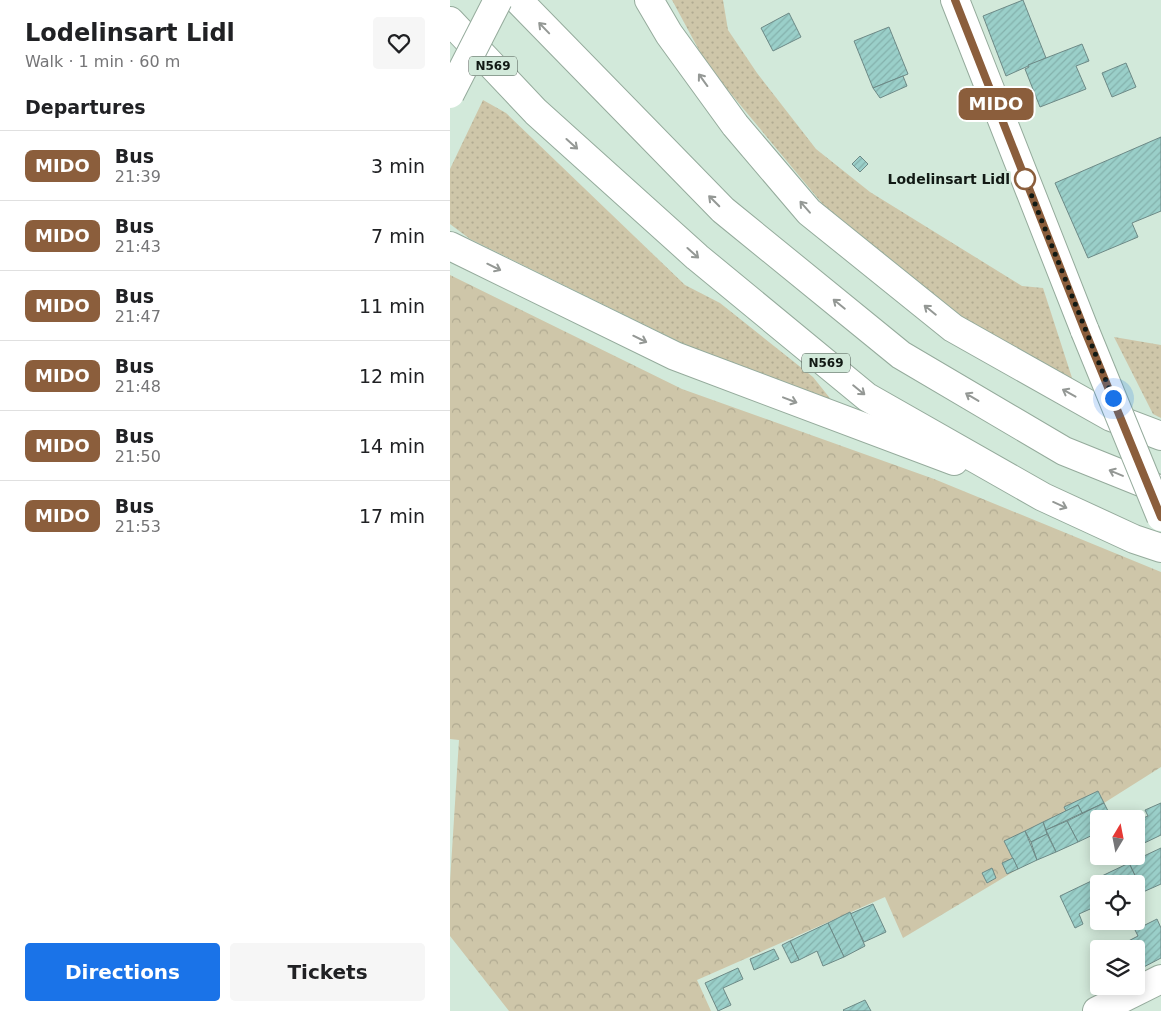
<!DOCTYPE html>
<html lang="en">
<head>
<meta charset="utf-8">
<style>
  body { margin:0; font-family:"DejaVu Sans",sans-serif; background:#f6f6f6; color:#202124; height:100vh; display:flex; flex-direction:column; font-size:19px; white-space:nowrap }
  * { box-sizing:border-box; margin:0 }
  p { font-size:16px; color:#757577 }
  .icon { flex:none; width:28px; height:28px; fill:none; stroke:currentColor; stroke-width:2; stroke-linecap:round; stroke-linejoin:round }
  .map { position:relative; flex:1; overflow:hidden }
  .drawer { display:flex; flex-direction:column; background:#fff; width:450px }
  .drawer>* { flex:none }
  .badge { padding:0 10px; border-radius:8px; font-size:18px; line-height:32px }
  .needle { width:32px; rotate:10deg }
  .controls { position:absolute; left:640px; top:810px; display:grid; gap:10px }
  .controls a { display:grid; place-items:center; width:55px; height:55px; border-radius:5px; background:#fff; box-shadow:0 2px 12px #0003; font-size:25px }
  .you { position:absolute; width:25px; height:25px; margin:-12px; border:4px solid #fff; border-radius:50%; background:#1a73e8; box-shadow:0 0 0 8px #1a73e833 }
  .map>.badge { position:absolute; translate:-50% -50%; box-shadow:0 0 0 2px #fff }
  h2 { padding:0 25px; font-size:19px; line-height:45px }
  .round { display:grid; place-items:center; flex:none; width:52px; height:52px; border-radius:5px; background:#f6f6f6 }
  .summary { display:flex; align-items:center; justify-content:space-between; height:85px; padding:0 25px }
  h1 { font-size:24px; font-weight:700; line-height:38px }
  .primary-button { display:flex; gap:10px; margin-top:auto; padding:10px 25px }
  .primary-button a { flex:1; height:58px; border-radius:5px; background:#1a73e8; color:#fff; font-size:20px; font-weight:700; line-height:58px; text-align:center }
  .primary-button a+a { background:#f6f6f6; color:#202124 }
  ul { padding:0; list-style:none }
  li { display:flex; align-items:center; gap:15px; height:70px; padding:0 25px; border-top:1px solid #e0e0e0 }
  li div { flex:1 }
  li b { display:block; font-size:19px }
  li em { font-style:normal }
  li .badge { min-width:55px; font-weight:700; text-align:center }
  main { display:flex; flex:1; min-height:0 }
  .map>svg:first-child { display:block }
</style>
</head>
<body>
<main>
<section class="drawer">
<div class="summary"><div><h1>Lodelinsart Lidl</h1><p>Walk · 1 min · 60 m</p></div><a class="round"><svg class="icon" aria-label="heart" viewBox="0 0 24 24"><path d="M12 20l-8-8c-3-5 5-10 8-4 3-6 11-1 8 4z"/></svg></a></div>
<h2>Departures</h2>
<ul>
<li><span class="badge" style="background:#8b5e3c;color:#fff">MIDO</span><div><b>Bus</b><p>21:39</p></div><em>3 min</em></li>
<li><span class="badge" style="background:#8b5e3c;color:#fff">MIDO</span><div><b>Bus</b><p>21:43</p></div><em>7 min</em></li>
<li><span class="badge" style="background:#8b5e3c;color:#fff">MIDO</span><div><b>Bus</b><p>21:47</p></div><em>11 min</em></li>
<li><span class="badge" style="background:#8b5e3c;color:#fff">MIDO</span><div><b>Bus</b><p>21:48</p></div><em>12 min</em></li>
<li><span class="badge" style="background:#8b5e3c;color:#fff">MIDO</span><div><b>Bus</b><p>21:50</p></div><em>14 min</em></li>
<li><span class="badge" style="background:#8b5e3c;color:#fff">MIDO</span><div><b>Bus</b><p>21:53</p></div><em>17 min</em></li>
</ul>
<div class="primary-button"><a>Directions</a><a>Tickets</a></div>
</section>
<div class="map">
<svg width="711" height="1011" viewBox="0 0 711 1011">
  <defs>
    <pattern id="grass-dots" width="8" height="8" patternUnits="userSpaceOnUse" patternTransform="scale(1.25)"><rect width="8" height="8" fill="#cec6a9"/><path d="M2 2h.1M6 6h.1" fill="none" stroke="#b0aa91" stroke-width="1.8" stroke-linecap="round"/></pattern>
    <pattern id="forest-crowns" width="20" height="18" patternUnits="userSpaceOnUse" patternTransform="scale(1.25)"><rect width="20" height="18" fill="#cec6a9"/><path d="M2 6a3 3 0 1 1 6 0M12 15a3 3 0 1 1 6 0" fill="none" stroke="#b0aa91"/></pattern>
    <pattern id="building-hatch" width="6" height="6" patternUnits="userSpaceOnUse" patternTransform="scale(1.25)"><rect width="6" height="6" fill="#9acfc9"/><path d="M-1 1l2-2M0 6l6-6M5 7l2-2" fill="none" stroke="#84b1ac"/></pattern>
  </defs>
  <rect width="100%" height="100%" fill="#d2e9da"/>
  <g fill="url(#grass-dots)">
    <polygon points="222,0 273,0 278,30 307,73 366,149 420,192 572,286 593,288 624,384 556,349 395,231 257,65"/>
    <polygon points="33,100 56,113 235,285 270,303 363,377 399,422 242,348 20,239 0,224 0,169"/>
    <polygon points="664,337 711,345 711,418 703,414"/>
  </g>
  <polygon fill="url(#forest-crowns)" points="0,275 232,389 484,479 711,572 711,767 654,803 613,813 555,841 568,869 453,938 435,897 247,980 261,1011 59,1011 0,936 0,882 9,740 0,739"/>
  <g fill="url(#building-hatch)" stroke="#6d8986">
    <polygon points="573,0 596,58 556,76 533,16"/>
    <polygon points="339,13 351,37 323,51 311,28"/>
    <polygon points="439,27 458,74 423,88 404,41"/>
    <polygon points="632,44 639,61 626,66 636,89 590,107 575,69 579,67 578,65"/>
    <polygon points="676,63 686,87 662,97 652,73"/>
    <polygon points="453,76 457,86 430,98 423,88"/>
    <polygon points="711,137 711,211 682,223 688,237 638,258 605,183"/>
    <polygon points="410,156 418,164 410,172 402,164"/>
    <polygon points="648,791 654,803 632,813 628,805 616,811 614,807"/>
    <polygon points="654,803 662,819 649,819 649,832 628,842 617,821"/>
    <polygon points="711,803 711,835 686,847 686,821 698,816 695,810"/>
    <polygon points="628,805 632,813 596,830 593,822"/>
    <polygon points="617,821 628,842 606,852 596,830"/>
    <polygon points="593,822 597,834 581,842 575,831"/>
    <polygon points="575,831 587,860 568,869 554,841"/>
    <polygon points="597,834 606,852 587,860 581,842"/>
    <polygon points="711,848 711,884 693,892 679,863"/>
    <polygon points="563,858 568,869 557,874 552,863"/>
    <polygon points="679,863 690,886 686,888 686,884 649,884 649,905 629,914 633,924 625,928 610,896"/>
    <polygon points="542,868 546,878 537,883 532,873"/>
    <polygon points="423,904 436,932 414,942 400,914"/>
    <polygon points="400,912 415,946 394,957 378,923"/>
    <polygon points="707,919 711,928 711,958 686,971 686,949 663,949 688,936 685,930"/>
    <polygon points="378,923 394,957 373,966 367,951 349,960 340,941"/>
    <polygon points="340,941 349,960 341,963 332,945"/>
    <polygon points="324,949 329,959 304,970 300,959"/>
    <polygon points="649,956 649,975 641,960"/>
    <polygon points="288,968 293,979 273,988 281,1005 268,1011 255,983"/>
    <polygon points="415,1000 421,1011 394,1011 393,1010"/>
  </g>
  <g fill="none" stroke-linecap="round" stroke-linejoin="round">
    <g stroke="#95ab9c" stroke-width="30">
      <g id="minor">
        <polyline points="505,0 635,331"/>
        <polyline points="647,1011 711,979"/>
      </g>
    </g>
    <g stroke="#95ab9c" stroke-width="30">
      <g id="highway">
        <polyline points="68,0 273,210 451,355 614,451 711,490"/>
        <polyline points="199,0 219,34 285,125 359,212 503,328 661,417 711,436"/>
        <polyline points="0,21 86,112 247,257 417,397 593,497 684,539 711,548"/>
        <polyline points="0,246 225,356 504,461"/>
      </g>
    </g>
    <use href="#minor" stroke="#fff" stroke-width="28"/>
    <use href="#highway" stroke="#fff" stroke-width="28"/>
    <g stroke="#95ab9c" stroke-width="30" stroke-linecap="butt">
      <g id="minor-bridge">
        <polyline points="0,94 48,0"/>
        <polyline points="635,331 711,517"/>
      </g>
    </g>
    <use href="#minor-bridge" stroke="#fff" stroke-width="28"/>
  </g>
  <defs><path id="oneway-shaft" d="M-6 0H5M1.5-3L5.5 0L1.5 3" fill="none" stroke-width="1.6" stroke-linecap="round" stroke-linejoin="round" transform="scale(1.25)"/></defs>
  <g stroke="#949895">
    <use href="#oneway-shaft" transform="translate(94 28) rotate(-134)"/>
    <use href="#oneway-shaft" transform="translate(253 80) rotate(-126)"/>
    <use href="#oneway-shaft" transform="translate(122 144) rotate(42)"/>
    <use href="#oneway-shaft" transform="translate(264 201) rotate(-135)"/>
    <use href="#oneway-shaft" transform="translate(355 207) rotate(-131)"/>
    <use href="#oneway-shaft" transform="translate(243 253) rotate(42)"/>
    <use href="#oneway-shaft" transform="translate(44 267) rotate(26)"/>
    <use href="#oneway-shaft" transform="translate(389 304) rotate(-141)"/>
    <use href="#oneway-shaft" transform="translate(480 310) rotate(-141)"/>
    <use href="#oneway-shaft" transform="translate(190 339) rotate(26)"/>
    <use href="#oneway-shaft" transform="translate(409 390) rotate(39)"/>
    <use href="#oneway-shaft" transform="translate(619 393) rotate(-151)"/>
    <use href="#oneway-shaft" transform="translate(522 397) rotate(-149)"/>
    <use href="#oneway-shaft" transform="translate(340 400) rotate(21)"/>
    <use href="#oneway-shaft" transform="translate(666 473) rotate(-157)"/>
    <use href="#oneway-shaft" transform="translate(610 505) rotate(24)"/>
  </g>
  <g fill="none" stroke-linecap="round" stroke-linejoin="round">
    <g stroke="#fff" stroke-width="11">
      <polyline id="line" points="505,0 635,331 711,517"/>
    </g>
    <use href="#line" stroke="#8b5e3c" stroke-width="8"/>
    <polyline stroke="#111914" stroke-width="5" stroke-dasharray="0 9" points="575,179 663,398"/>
  </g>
  <circle fill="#fff" stroke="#8b5e3c" stroke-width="2.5" cx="575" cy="179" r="10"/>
  <g text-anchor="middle" stroke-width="4" stroke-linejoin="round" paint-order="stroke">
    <g fill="#d2e9da" stroke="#4b574f" stroke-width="1">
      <rect x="19" y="56.5" width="48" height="19" rx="4"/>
      <rect x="352" y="353.5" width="48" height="19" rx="4"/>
    </g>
    <g font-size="12" font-weight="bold" fill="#111914">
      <text x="43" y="70">N569</text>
      <text x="376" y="367">N569</text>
    </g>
    <g font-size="14" font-weight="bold" fill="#111914" stroke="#d2e9da" text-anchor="end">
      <text x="560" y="184">Lodelinsart Lidl</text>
    </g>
  </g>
</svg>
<div class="controls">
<a><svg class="needle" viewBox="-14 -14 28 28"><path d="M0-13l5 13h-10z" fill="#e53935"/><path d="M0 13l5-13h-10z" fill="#757577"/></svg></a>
<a><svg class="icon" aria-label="locate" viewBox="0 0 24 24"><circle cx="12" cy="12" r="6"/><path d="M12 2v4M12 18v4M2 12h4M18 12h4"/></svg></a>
<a><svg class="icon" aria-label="layers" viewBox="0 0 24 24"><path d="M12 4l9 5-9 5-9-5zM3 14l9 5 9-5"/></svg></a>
</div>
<div class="you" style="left:663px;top:398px"></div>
<b class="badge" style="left:546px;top:104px;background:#8b5e3c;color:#fff">MIDO</b>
</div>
</main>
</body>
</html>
